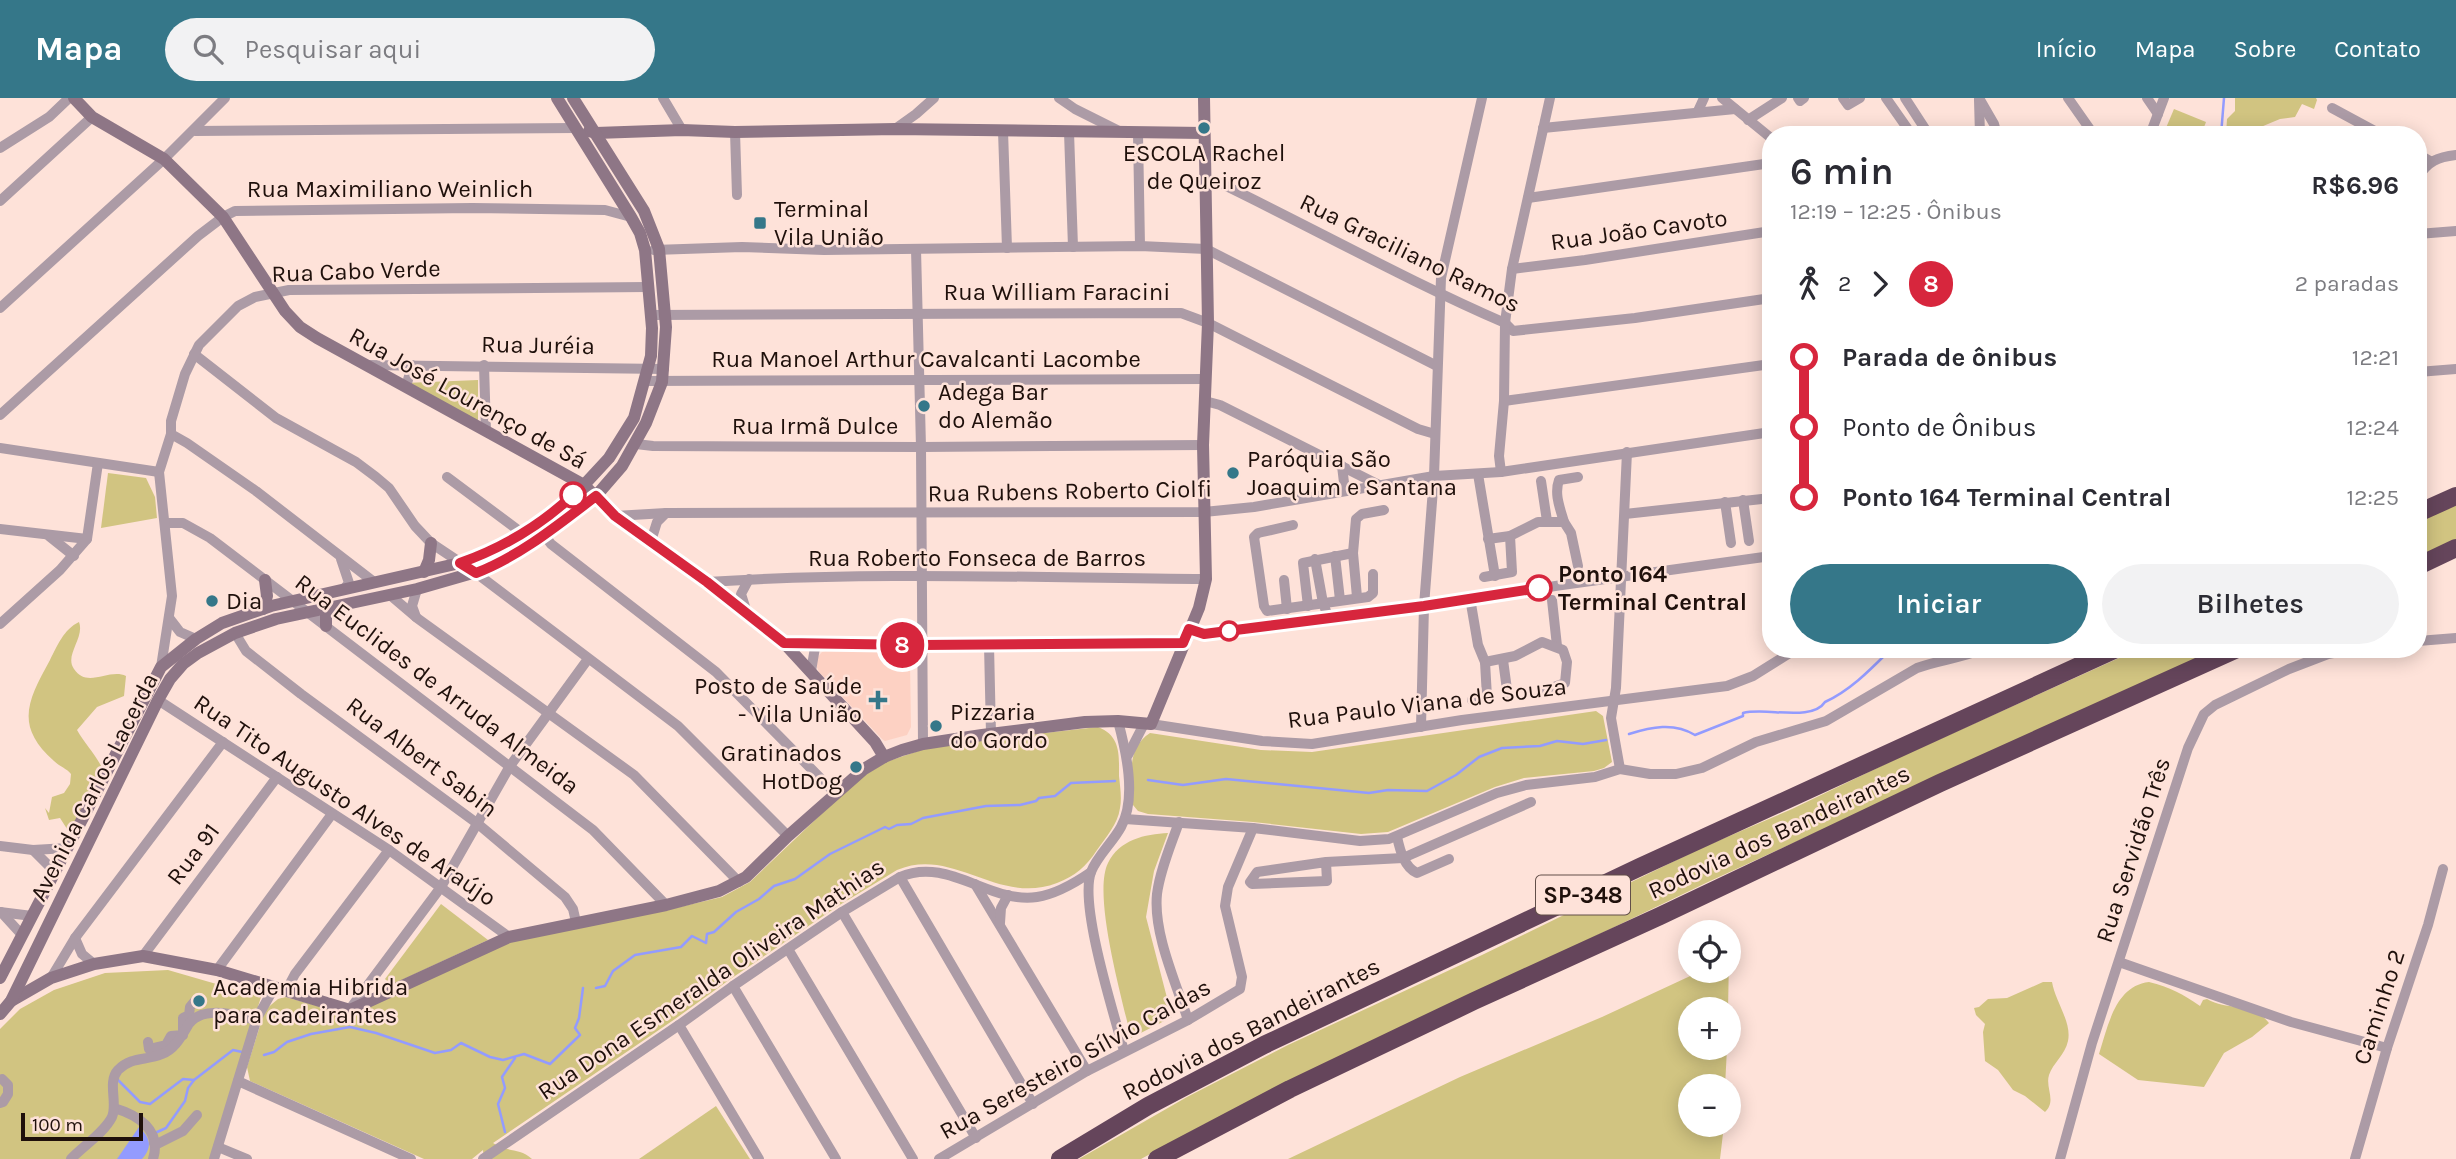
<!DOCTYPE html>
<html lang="pt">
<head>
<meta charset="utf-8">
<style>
  body { margin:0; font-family:Karla,sans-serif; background:#f2f2f3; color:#2b2b33; height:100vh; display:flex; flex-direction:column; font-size:26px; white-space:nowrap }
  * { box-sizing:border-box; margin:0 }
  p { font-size:23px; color:#7c7c81 }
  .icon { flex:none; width:38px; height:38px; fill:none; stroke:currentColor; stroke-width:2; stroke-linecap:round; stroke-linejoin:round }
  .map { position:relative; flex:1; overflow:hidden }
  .drawer { position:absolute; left:1762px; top:28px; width:665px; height:532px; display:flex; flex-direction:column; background:#fff; border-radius:28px; box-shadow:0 4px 18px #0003 }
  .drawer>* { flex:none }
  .badge { padding:0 14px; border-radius:23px; font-size:24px; line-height:46px }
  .tools { position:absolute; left:1678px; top:822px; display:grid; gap:14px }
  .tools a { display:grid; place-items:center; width:63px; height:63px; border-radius:50%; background:#fff; box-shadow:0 4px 18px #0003; font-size:35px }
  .scale { position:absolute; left:21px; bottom:18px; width:122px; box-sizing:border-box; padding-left:7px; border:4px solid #1f100b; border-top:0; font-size:19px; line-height:24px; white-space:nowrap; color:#1f100b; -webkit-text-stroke:5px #fee2d9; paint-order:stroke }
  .map>.badge { position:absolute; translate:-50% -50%; box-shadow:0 0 0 4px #fff }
  .legs { display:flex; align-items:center; gap:10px; height:77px; padding:0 28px; font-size:23px }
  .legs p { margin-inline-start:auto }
  .head { display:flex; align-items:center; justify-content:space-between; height:119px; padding:0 28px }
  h1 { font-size:38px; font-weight:600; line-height:52px }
  .action { display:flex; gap:14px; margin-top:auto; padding:14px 28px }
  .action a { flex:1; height:80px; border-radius:42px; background:#357789; color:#fff; font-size:28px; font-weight:600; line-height:80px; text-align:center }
  .action a+a { background:#f2f2f3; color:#2b2b33 }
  ul { padding:0 28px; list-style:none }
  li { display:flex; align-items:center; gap:24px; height:70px; font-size:26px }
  li i { display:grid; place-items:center; width:10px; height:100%; margin:0 9px; background:currentColor }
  li i::after { content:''; width:18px; height:18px; margin:-9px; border:5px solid; border-radius:50%; background:#fff }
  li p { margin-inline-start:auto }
  li:first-child i { background:linear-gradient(#0000 50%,currentColor 0) }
  li:last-child i { background:linear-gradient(currentColor 50%,#0000 0) }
  header { display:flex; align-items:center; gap:42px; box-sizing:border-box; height:98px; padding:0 35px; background:#357789; color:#fff }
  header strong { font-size:33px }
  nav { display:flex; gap:38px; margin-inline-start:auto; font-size:24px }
  .search { width:490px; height:63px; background:#f2f2f3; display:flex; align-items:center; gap:18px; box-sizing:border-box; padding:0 24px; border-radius:38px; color:#7c7c81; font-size:26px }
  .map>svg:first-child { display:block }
</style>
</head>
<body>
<header>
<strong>Mapa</strong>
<div class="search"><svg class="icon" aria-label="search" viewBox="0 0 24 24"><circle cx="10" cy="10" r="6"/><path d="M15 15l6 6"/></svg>Pesquisar aqui</div>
<nav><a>Início</a><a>Mapa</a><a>Sobre</a><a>Contato</a></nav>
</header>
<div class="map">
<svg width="2456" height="1061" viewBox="0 0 2456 1061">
  <rect width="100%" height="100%" fill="#fee2d9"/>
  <polygon fill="#fdd1c3" points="829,552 902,555 908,560 910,565 911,629 907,637 885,643 882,641 819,574 816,567 817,560 822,554"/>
  <g fill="#d1c481">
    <polygon points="2235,0 2316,0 2317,2 2314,11 2302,6 2295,19 2280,21 2256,31 2255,37 2226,37 2227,21 2235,13"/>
    <polygon points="2174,11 2206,24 2201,37 2163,37"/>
    <polygon points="478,282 478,326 405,285"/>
    <polygon points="108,375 146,380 155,399 157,420 101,430"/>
    <polygon points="2456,406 2456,441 2419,459 2418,423"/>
    <path d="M79,524C85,540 64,557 74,571C87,591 109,570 126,578L124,598L97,609L77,632C85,646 97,658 103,672L69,734L60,720L49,722L45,710L49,715L52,699L64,695L70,686L71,676C66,670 59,668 54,663C14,628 28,602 50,562C57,548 64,531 79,524Z"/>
    <polygon points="2139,551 2218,551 1708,784 1203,1027 1141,1061 1079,1061 1187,999 1288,947 1482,857 1699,751 1792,711 1900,659"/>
    <path d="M1596,613L1603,618L1612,664L1604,670L1594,673L1524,680L1495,689L1388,734L1361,736L1253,724L1148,716L1138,713L1133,707C1132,681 1125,651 1150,635L1261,652L1312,654Z"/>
    <path d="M1098,629C1121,638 1119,657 1119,678C1120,688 1122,700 1120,710C1118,726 1105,740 1097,752C1086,769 1075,778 1057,785C998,808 953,748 897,772L838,808L729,882L675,921L493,1045C508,1055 519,1049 532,1061H484L483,1052L472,1061H424L250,983L247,969L265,912L278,901L285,899L351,917L510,844L667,812L722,799L750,784L857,682L886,664L924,651L983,642Z"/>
    <path d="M1168,735L1154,773L1146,819L1172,919L1131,940C1123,903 1092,797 1108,765C1119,742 1145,736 1168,735Z"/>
    <polygon points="441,806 488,842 391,887 385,881"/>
    <polygon points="1729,860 1728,912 1690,912 1690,950 1727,950 1725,989 1690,989 1690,1027 1724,1027 1720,1061 1288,1061 1460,979 1602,919 1701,873 1729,873"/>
    <polygon points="168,872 261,899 211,1061 0,1061 0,931 20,911 54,892 105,875"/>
    <path d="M2043,884H2052C2055,903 2072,924 2068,943C2065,957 2053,965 2049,977C2045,990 2057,1003 2045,1014L2025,998L2013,992L1998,972L1985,963L1983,934L1985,926L1976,917L1974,910L1979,909L1988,901L2007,900Z"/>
    <path d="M2149,884C2170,889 2183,896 2200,908L2203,902L2207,901C2229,914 2251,902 2269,925L2252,939L2224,955L2204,989L2138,982L2099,956C2108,928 2115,888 2149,884Z"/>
    <polygon points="716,1008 750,1061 639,1061"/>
  </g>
  <path fill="#939bfe" d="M139,1029C150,1039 153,1049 142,1061H117Z"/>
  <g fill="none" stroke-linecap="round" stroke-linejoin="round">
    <g stroke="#939bfe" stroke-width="2.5">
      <polyline points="2221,37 2224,0"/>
      <path d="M1629,636C1651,629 1674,624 1695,637L1743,618V615C1766,609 1812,624 1825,604C1851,592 1871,571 1891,551"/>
      <polyline points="1148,682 1183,687 1226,681 1369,695 1388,692 1427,693 1456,677 1479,659 1502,650 1540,648 1557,643 1583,646 1606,642"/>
      <polyline points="596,890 605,888 613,873 635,857 681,849 692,838 706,845 707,836 714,834 736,814 759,801 774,788 795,781 830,756 885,729 889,731 897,727 911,726 923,720 986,708 1020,707 1036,703 1039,700 1055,698 1071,685 1115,683"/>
      <polyline points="264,957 274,954 287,944 311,936 350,929 376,935 435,955 451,952 461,945 490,959 503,962 524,956 550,966 580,937 575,930 579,920 583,890"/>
      <polyline points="118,982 140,1004 150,1006 183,981 194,982 233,952 242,954"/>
      <polyline points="505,1034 498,1006 505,990 502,979 515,960"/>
      <polyline points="155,1035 166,1030 185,1003 188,990 194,982"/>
    </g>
    <g stroke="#ac9ba6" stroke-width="10">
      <polyline points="663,0 682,32"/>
      <polyline points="1059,0 1075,11 1119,33"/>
      <polyline points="1722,0 1771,40"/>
      <polyline points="1798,0 1800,3 1804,0"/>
      <polyline points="1843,0 1848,7 1860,0"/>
      <polyline points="1886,0 1912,37"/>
      <polyline points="1905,0 1929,37"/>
      <polyline points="1979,0 1994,26 1997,37"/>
      <polyline points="2068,0 2094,37"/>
      <polyline points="2147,0 2158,16"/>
      <polyline points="1979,2 1980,37"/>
      <polyline points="2332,10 2382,37"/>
      <polyline points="1698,13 1704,0"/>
      <polyline points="1748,22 1782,0"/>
      <polyline points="1543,30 1735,11"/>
      <polyline points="895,31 916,16 934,0"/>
      <polyline points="195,33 576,30"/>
      <polyline points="1003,33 1007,150"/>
      <polyline points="735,34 737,97"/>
      <polyline points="1069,34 1073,149"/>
      <polyline points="1138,36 1140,148"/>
      <polyline points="2150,37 2164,0"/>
      <polyline points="0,50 49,19 69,0"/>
      <polyline points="2418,56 2430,63"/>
      <path d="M2418,79C2428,63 2438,59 2456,57"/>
      <path d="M1204,80L1220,85C1315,131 1408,183 1505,225L1513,233L1635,220L1771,200"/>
      <polyline points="1528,100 1771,65"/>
      <polyline points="0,103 92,19"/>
      <polyline points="2418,136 2456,133"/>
      <polyline points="916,151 921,349 923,646"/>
      <polyline points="654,152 742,149 824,152 1140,148 1206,151 1437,268"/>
      <polyline points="1512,171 1585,162 1771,133"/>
      <polyline points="0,210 164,61 225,0"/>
      <polyline points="651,217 1181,215 1208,225 1418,331 1435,336"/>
      <polyline points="194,256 276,320 356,364 376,379 389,390 415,428 431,445 476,475 678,628 788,738"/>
      <polyline points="367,267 664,271"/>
      <polyline points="484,267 486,333"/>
      <polyline points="2418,274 2456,271"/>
      <polyline points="646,283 1205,281"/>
      <polyline points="406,289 412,267"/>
      <polyline points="1205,303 1220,307 1379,387"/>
      <polyline points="1504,303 1771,266"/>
      <polyline points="0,317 198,138 223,119 235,113 472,110 605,112 631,119"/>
      <polyline points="171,336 187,345 256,393 374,484"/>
      <polyline points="636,346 653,348 921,349 1203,347"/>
      <polyline points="0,350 159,374"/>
      <polyline points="1342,368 1345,393"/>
      <polyline points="1501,374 1499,358 1504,303 1505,225 1512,171 1550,0"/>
      <polyline points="1478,376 1495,478"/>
      <polyline points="447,379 522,435"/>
      <polyline points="1541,383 1547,423"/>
      <polyline points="1743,402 1749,443"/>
      <polyline points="1725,404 1731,445"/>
      <polyline points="1625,416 1771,400"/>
      <polyline points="615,418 666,415 1204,414 1254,409 1434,378 1501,374 1771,334"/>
      <path d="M1564,424C1560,410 1554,396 1559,382L1578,379"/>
      <polyline points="165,425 183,425 210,440 593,732 666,807"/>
      <polyline points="1293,427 1258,435 1254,439 1264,508 1267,513 1368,499 1373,495 1373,476"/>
      <polyline points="0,431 87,441"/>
      <polyline points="49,438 74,458"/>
      <polyline points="545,438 551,446 716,574 835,695"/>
      <polyline points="1488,441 1510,438 1538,424 1564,424 1571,435 1578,468"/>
      <polyline points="651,443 657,424 666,415"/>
      <polyline points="1335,458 1340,502"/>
      <polyline points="341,461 349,485 344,491"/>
      <polyline points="1315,461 1323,505 1329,521"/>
      <polyline points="1484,479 1512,474 1510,438"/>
      <polyline points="1284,482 1287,511"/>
      <path d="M707,484C872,473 1040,480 1206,481"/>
      <polyline points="390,497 417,520 634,677 739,784"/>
      <polyline points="1357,499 1353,455 1356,421 1362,416 1384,412"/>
      <polyline points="1470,500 1478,547 1485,564 1487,599 1472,602"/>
      <polyline points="1552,502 1557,548"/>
      <polyline points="1308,508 1303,465 1353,455"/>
      <polyline points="747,515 741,496 749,481"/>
      <polyline points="416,519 412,508 417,491"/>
      <polyline points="170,521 180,534 196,541"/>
      <polyline points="0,526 60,472 87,441 98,365"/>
      <polyline points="1189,531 1204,536 1424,508 1562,487 1771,458"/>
      <polyline points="235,535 246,553 301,596 478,726 565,799 573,811 576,824"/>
      <polyline points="2418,543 2456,540"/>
      <polyline points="784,545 921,547 1183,545"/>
      <polyline points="989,547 991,636"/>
      <polyline points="1503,562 1508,599"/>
      <polyline points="1485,564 1515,558 1542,544 1563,552 1567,564 1565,585 1546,592"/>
      <polyline points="161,569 172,498 159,374 171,336 171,323 185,276 199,247 238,208 255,199 289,192 648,189"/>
      <polyline points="811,573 816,544"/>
      <polyline points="158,602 389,752 509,839"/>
      <path d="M1118,623C1126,653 1137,700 1121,729C1113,744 1097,758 1091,774C1079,807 1114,916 1124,953"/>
      <polyline points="1151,626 1262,643 1312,646 1462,622 1727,588 1753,578 1796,551"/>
      <polyline points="1421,629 1424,508 1434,378 1441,180 1482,0"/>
      <polyline points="1128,657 1144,626"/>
      <polyline points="1620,671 1611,620 1616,590 1627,354"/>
      <path d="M1125,721L1253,730L1360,743L1389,741L1497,695L1526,687L1595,679L1620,671L1650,676H1676L1702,670L1756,644L1826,623L1917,570C1939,562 1962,560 1983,551"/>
      <path d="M1179,724C1171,747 1160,772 1157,796C1153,835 1176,885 1188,922"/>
      <path d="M1397,739C1400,752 1404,769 1417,775L1449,761"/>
      <polyline points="0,748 33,752 67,750"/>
      <polyline points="33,752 55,774"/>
      <polyline points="1326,764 1327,783 1252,786 1250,784 1257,774 1326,764 1403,760 1531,704"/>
      <polyline points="900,779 1033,1006"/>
      <polyline points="975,786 1087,973"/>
      <polyline points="0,814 32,818"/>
      <polyline points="1,814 22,837"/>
      <polyline points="842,814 976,1040"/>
      <polyline points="1000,825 1001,810 1008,797"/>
      <polyline points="75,840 82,856 94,866"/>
      <polyline points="788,851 913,1061"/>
      <polyline points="143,858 277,679"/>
      <polyline points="2119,864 2291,924 2387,950"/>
      <polyline points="217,872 332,716"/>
      <polyline points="51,880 75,840 223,644"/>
      <polyline points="733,888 836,1061"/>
      <polyline points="286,893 295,876 389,752"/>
      <polyline points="350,911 441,789 510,668 588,561"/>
      <polyline points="679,927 759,1061"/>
      <polyline points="148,944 149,951 166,947 171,938 183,937 183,920 189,917 190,909 195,903"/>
      <polyline points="238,983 411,1061"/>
      <polyline points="0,1005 3,1004 8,996 8,987 2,981"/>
      <path d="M114,1010C138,1017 162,1032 153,1061"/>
      <polyline points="154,1045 159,1045 183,1033 197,1017"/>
      <polyline points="218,1049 247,1061"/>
      <path d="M71,1061C83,1048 104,1035 112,1019C118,1005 107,984 118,972C132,958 146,963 162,956C174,952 181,939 187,929C199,907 233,916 252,921L257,920"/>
      <polyline points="214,1061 257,920 274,890"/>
      <path d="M483,1061L679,927L733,888L842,814L900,779C948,758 989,806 1037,799C1057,796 1075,785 1091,774"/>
      <polyline points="939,1061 1087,973 1188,922 1240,891 1242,879 1225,808 1228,789 1253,730"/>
      <polyline points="2060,1061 2092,945 2188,650 2204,616 2215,607 2289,571 2328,556 2354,551"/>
      <polyline points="2355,1061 2387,950 2428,827 2443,771"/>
    </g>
    <g stroke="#8e7686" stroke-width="12">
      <polyline points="74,0 92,19 164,61 223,119 285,213 300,229 317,240 584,387 615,418 707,484 784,545 875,644 884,659"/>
      <polyline points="589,33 596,35 682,32 735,34 895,31 1204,35"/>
      <polyline points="424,474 429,462 431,445"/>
      <polyline points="263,511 267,498 265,482"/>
      <polyline points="326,528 326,516 332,510"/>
      <polyline points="0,880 161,569 196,541 222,525 271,508 460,465 496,451 543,422 584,387 609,360 634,320 651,258 652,230 645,152 640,135 631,119 557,0"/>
      <polyline points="11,903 51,880 94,866 143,858 217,872 350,912 509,839 666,807 719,793 746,779 788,738 864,671 884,659 902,652 923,646 982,637 1085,624 1118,623 1151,626 1199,510 1206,481 1203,347 1208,225 1204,0"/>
      <polyline points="0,916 11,903 158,602 170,581 183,566 198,555 235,535 276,521 417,491 490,470 545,438 571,418 596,398 622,368 646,325 662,284 666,229 659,151 644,113 573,0"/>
    </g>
    <g stroke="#65455b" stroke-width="18">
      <polyline points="2418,415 2456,398"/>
      <polyline points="2418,468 2456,450"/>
      <polyline points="1060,1061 1148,1008 1264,947 1640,769 2116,551"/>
      <polyline points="1157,1061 1290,991 1474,903 1660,818 1940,685 2237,551"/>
    </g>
  </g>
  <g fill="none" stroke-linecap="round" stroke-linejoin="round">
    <g stroke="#fff" stroke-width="16">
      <path id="line-1" d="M573,397C540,428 502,450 460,465L476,475C520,458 558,427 596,398L615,418L707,484L784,545L920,547L1183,545L1189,531L1204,536L1424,508L1539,490"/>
    </g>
    <use href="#line-1" stroke="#d7263d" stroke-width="10"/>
  </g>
  <g fill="#357789" stroke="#fee2d9" stroke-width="2.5">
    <circle cx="1204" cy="30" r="7"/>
    <rect x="753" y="118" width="14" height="14" rx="3.5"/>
    <circle cx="924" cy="308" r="7"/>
    <circle cx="1233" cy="375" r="7"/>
    <circle cx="212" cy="503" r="7"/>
    <path d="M874.5 591.5h7v7h7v7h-7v7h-7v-7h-7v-7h7z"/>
    <circle cx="936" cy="628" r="7"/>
    <circle cx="856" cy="669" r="7"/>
    <circle cx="199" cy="903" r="7"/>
  </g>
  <g fill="#fff" stroke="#d7263d" stroke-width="3.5">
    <circle cx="573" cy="397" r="12"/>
    <circle cx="1539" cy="490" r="12"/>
    <circle cx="1229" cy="533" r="9"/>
  </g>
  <g text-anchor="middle" stroke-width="5" stroke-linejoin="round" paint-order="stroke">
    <rect fill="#fee2d9" stroke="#624f49" stroke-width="2" x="1536" y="777.5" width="94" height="39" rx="5"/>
    <g font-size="23" font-weight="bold" fill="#1f100b">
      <text x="1583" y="805">SP-348</text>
    </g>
    <g font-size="24" fill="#1f100b" stroke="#fee2d9" text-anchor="start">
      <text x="1204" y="63" text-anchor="middle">ESCOLA Rachel<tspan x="1204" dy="28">de Queiroz</tspan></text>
      <text x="774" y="119">Terminal<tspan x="774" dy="28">Vila União</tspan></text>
      <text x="938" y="302">Adega Bar<tspan x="938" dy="28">do Alemão</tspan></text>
      <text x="1247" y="369">Paróquia São<tspan x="1247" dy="28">Joaquim e Santana</tspan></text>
      <text x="226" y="511">Dia</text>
      <text x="862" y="596" text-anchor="end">Posto de Saúde<tspan x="862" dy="28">- Vila União</tspan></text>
      <text x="950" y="622">Pizzaria<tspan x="950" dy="28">do Gordo</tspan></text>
      <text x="842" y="663" text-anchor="end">Gratinados<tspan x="842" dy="28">HotDog</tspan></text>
      <text x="213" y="897">Academia Hibrida<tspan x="213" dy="28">para cadeirantes</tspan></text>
    </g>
    <g font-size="24" fill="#1f100b" stroke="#fee2d9">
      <text x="390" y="99">Rua Maximiliano Weinlich</text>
      <text transform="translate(1639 132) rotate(-8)" y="8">Rua João Cavoto</text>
      <text transform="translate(1410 155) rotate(26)" y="8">Rua Graciliano Ramos</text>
      <text transform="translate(356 173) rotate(-2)" y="8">Rua Cabo Verde</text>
      <text x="1057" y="202">Rua William Faracini</text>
      <text transform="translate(538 247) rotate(1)" y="8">Rua Juréia</text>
      <text x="926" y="269">Rua Manoel Arthur Cavalcanti Lacombe</text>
      <text transform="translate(468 300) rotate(29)" y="8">Rua José Lourenço de Sá</text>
      <text x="815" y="336">Rua Irmã Dulce</text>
      <text transform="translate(1070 393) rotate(-1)" y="8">Rua Rubens Roberto Ciolfi</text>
      <text x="977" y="468">Rua Roberto Fonseca de Barros</text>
      <text transform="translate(437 586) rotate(37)" y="8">Rua Euclides de Arruda Almeida</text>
      <text transform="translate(1427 605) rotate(-7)" y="8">Rua Paulo Viana de Souza</text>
      <text transform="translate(422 659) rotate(37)" y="8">Rua Albert Sabin</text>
      <text transform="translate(94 689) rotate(-63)" y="8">Avenida Carlos Lacerda</text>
      <text transform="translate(345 702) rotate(34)" y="8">Rua Tito Augusto Alves de Araújo</text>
      <text transform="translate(1779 734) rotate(-25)" y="8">Rodovia dos Bandeirantes</text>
      <text transform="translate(2133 752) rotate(-72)" y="8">Rua Servidão Três</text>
      <text transform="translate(193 756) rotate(-53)" y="8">Rua 91</text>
      <text transform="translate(711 881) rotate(-34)" y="8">Rua Dona Esmeralda Oliveira Mathias</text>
      <text transform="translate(2379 909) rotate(-72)" y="8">Caminho 2</text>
      <text transform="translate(1251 931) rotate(-27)" y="8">Rodovia dos Bandeirantes</text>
      <text transform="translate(1075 961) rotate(-29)" y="8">Rua Seresteiro Sílvio Caldas</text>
    </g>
    <g font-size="24" font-weight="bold" fill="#1f100b" stroke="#fee2d9" text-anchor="start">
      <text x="1558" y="484">Ponto 164<tspan x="1558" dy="28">Terminal Central</tspan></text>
    </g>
  </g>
</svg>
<div class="tools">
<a><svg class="icon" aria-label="locate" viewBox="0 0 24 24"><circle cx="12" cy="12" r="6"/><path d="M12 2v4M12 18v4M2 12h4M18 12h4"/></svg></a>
<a>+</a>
<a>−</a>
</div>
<div class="scale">100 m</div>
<b class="badge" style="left:902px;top:547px;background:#d7263d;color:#fff">8</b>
<section class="drawer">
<div class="head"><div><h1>6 min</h1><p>12:19 – 12:25 · Ônibus</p></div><b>R$6.96</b></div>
<div class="legs"><svg class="icon" aria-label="walk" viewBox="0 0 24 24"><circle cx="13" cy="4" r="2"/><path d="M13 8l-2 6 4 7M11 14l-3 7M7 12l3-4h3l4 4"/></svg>2<svg class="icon" aria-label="forward" viewBox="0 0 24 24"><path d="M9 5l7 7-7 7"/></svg><b class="badge" style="background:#d7263d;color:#fff">8</b><p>2 paradas</p></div>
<ul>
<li><i style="color:#d7263d"></i><b>Parada de ônibus</b><p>12:21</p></li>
<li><i style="color:#d7263d"></i><span>Ponto de Ônibus</span><p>12:24</p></li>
<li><i style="color:#d7263d"></i><b>Ponto 164 Terminal Central</b><p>12:25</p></li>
</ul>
<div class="action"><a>Iniciar</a><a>Bilhetes</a></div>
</section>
</div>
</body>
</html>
